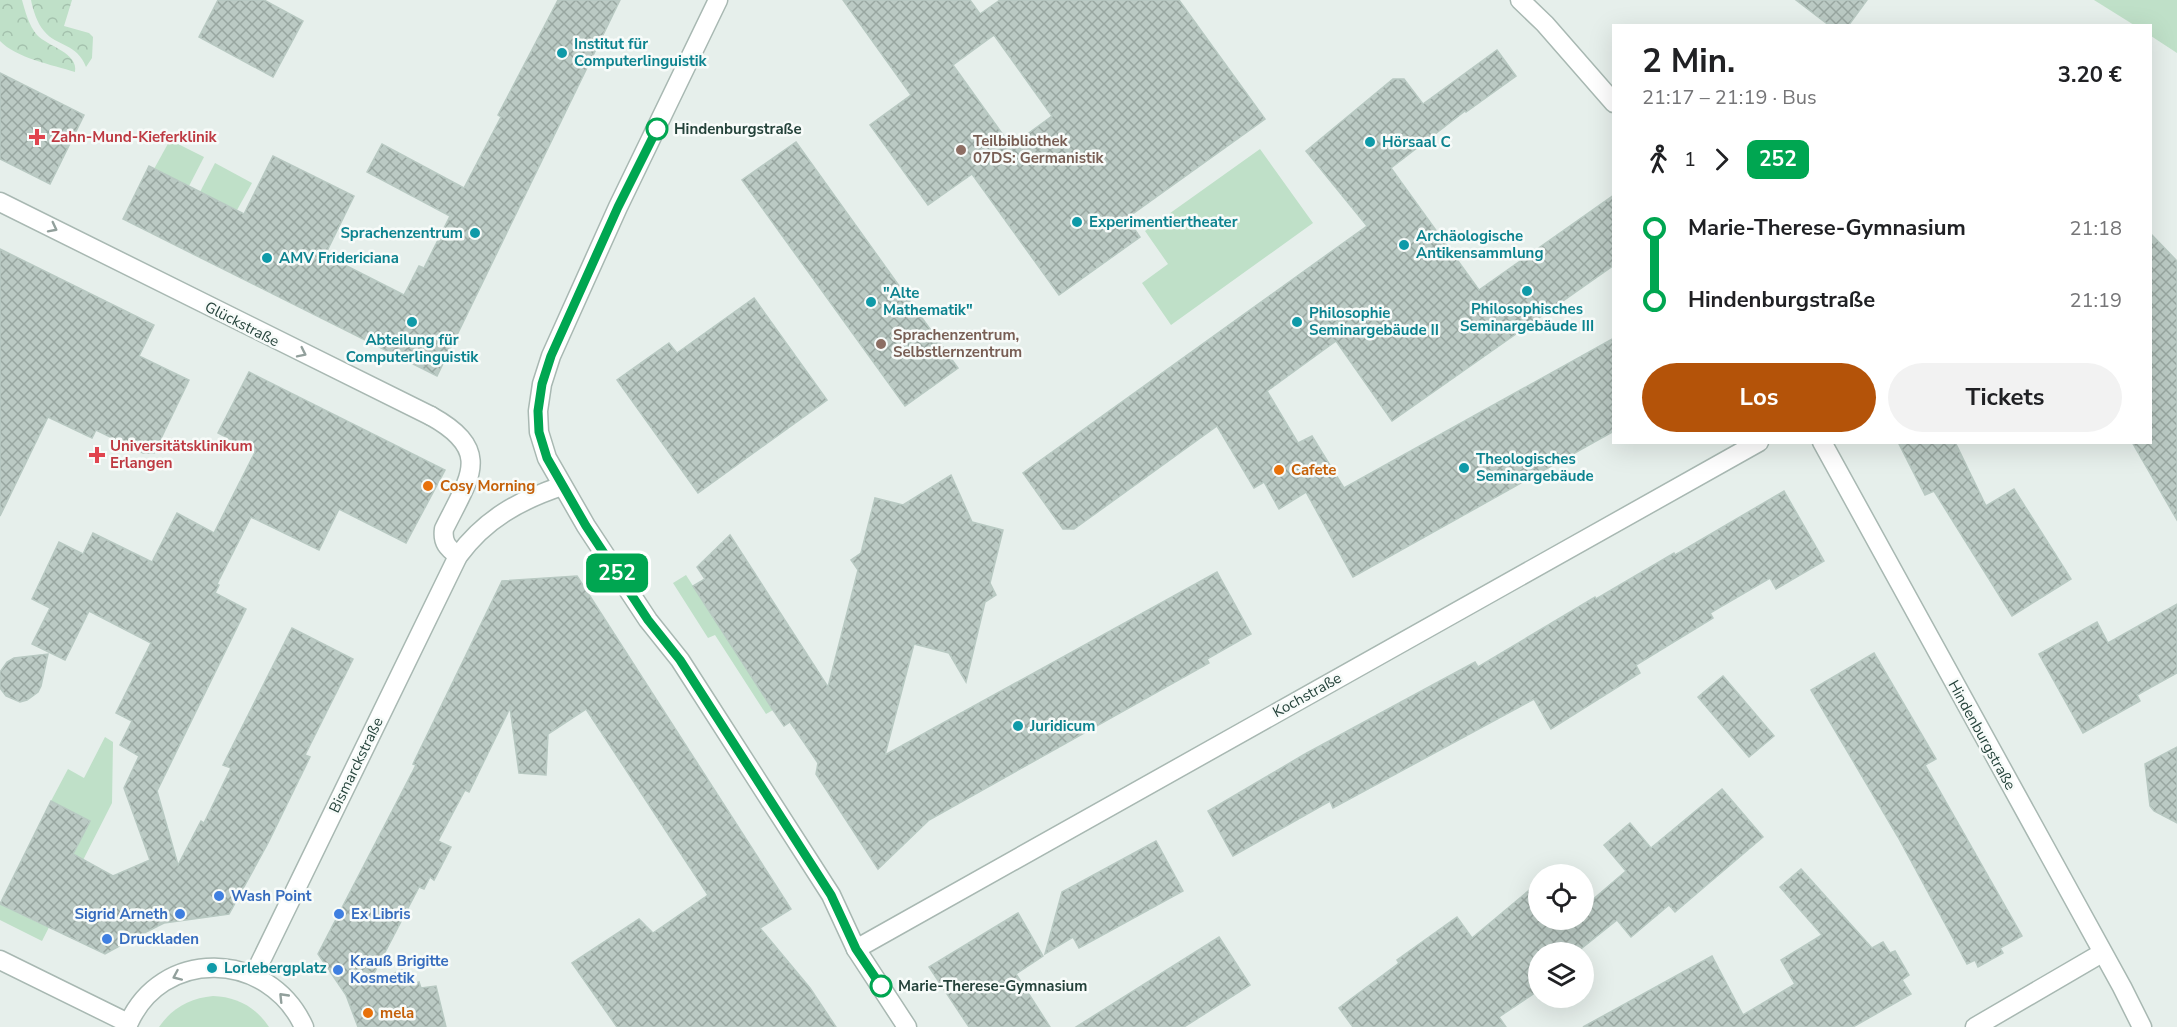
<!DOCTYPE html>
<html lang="de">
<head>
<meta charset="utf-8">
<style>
  body { margin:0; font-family:"Nunito Sans",sans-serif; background:#f2f2f2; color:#202124; height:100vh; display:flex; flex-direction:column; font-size:22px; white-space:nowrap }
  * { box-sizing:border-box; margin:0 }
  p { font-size:20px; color:#757577 }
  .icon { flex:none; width:33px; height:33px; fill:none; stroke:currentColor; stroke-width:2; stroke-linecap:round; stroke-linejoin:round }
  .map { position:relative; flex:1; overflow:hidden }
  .drawer { position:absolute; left:1612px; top:24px; width:540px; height:420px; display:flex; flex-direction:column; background:#fff; border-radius:0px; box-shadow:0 6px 24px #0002 }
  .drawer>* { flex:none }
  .badge { padding:0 12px; border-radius:9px; font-size:21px; line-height:39px }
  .controls { position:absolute; left:1528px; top:864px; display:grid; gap:12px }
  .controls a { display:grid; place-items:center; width:66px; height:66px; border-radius:50%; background:#fff; box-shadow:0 6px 24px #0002; font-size:30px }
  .map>.badge { position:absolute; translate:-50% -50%; box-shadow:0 0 0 3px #fff }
  .legs { display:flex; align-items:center; gap:9px; height:66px; padding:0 30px; font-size:20px }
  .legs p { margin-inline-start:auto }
  .summary { display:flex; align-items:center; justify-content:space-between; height:102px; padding:0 30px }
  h1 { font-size:33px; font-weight:700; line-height:45px }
  .primary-button { display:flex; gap:12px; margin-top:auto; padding:12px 30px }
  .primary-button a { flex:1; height:69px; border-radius:36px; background:#b45309; color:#fff; font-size:24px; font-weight:700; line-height:69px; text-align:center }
  .primary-button a+a { background:#f2f2f2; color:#202124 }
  ul { padding:0 30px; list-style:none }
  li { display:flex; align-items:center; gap:21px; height:72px; font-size:22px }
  li i { display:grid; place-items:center; width:9px; height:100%; margin:0 8px; background:currentColor }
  li i::after { content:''; width:15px; height:15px; margin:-8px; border:4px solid; border-radius:50%; background:#fff }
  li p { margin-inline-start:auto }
  li:first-child i { background:linear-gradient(#0000 50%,currentColor 0) }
  li:last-child i { background:linear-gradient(currentColor 50%,#0000 0) }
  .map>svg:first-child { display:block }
</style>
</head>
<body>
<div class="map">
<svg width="2177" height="1027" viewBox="0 0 2177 1027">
  <defs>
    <pattern id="forest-crowns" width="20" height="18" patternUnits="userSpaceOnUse" patternTransform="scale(1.5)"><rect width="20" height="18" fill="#bfe0c8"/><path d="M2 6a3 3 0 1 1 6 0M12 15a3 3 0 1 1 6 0" fill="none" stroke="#a4c1ad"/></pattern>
    <pattern id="building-cross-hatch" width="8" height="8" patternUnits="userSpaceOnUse" patternTransform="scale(1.5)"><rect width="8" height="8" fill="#bbcac4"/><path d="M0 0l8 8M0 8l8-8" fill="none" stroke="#98a6a0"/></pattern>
  </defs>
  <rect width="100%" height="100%" fill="#e6efeb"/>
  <g fill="#bfe0c8">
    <polygon points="2094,0 2177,0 2177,53 2151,36 2151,26 2134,25"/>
    <polygon points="170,140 204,157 189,186 154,169"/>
    <polygon points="1260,149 1313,223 1171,325 1142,283 1168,264 1145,231"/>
    <polygon points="215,163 252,183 237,210 200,192"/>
    <polygon points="686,575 773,710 766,714 715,635 708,638 673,583"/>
    <polygon points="105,737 113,742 112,803 42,941 0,920 0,904 39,923 90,821 51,801 68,769 84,778"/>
    <path d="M213,996C237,997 256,1007 269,1027H159C172,1008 190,998 213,996Z"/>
  </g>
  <g fill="url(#forest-crowns)">
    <path d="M0,0H22C25,11 29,26 37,35C47,46 79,53 75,72C53,65 16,58 0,41Z"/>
    <path d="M31,0H72L64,26L89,33L93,37L92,58L86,67C77,43 57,47 44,31C37,23 33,10 31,0Z"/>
  </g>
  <g fill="url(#building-cross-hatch)" stroke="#b8c9c2" stroke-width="1.5" fill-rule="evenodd">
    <polygon points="218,0 264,0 303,21 273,77 199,37"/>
    <polygon points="558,0 620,0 437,376 123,219 149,166 244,214 273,156 354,196 325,255 404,295 419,266 424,268 450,216 367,172 382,144 464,188 501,117 498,115"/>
    <path d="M843,0H970L980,14L1000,0H1179L1265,119L1127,218L1140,237L1059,295L972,174L928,205L870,125L911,95ZM994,35L1052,116L1011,146L953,65Z"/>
    <polygon points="1796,0 1867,0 1848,26 1830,26"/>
    <polygon points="1497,50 1516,76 1466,112 1465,111 1391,168 1479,290 1614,195 1614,265 1392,421 1336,341 1267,391 1298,443 1312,436 1344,488 1614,338 1614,431 1353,577 1306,492 1279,509 1264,482 1254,488 1217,426 1074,529 1063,529 1023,473 1367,226 1306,151 1393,79 1404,79 1423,104"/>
    <polygon points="0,73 84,115 50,184 0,159"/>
    <polygon points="796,142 958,368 905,406 742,180"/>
    <polygon points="2151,234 2177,261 2177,520 2132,442 2151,442"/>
    <polygon points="0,249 154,325 139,356 189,380 154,453 143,453 96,430 92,438 48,417 0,516"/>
    <polygon points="754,298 827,400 698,493 617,380 669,343 677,353"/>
    <polygon points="249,372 445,470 406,543 339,509 319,550 251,517 217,584 219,585 215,593 246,609 157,791 178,865 201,821 204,823 231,768 223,765 292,628 353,659 305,755 310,757 268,843 229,914 164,923 134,938 105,954 0,904 51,801 90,821 73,854 113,876 150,860 124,788 139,756 120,745 132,721 116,713 151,643 89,611 65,660 32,644 50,608 32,599 59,542 83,554 93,533 152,562 177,513 214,533 255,452 218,433"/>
    <polygon points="1898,442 1955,442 1986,506 2014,489 2071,579 2012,616 1934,491 1925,495"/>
    <polygon points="951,475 972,522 1003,530 990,583 996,595 985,602 966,682 949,653 914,644 885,755 1217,572 1251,634 1207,659 1209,663 929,820 878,869 816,774 818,763 790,722 784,726 773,710 693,586 705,579 697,567 730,535 828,687 858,570 851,560 861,553 875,498 903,505"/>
    <polygon points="1784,491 1824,561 1776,589 1770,578 1710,613 1713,618 1636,665 1640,673 1551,729 1534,699 1333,808 1330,801 1233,856 1208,811 1305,754 1438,682 1475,662 1478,667 1595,597 1596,599 1674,553 1675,555"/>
    <polygon points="577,576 791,909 760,928 810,988 836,1027 617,1027 572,963 639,919 653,933 708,895 586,709 548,734 546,775 519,773 510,708 469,792 465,790 438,841 451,847 434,880 430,877 424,889 419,887 369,983 402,970 403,987 419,982 421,988 436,986 446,1027 358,1027 346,995 318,954 416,765 413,764 502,581"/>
    <polygon points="2177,604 2177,673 2137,695 2140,701 2083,733 2039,654 2097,622 2108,643"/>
    <polygon points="1874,653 1936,759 1925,765 2022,936 2000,948 2003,953 1978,967 1975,960 1967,964 1898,837 1811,690"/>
    <polygon points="48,654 41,686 38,692 27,700 20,702 6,696 0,688 0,672 7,662 14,658"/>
    <polygon points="1723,676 1774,736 1749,757 1698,697"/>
    <polygon points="2177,747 2177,823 2154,811 2150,806 2145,764"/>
    <polygon points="1722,789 1763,837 1675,912 1669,905 1631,937 1617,920 1577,952 1539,952 1539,990 1499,1017 1506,1027 1353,1027 1339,1008 1399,963 1397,960 1457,917 1472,938 1539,882 1539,920 1584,920 1584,907 1626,871 1604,845 1630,823 1651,848"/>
    <polygon points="1156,841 1183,891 1079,948 1073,937 1045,954 1062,892"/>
    <polygon points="1801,869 1872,948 1883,942 1890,953 1895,951 1909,975 1902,980 1911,994 1853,1027 1583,1027 1712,956 1743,1015 1795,984 1781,960 1822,935 1780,887"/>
    <polygon points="1018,913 1043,956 1016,974 1050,1027 969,1027 929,967"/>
    <polygon points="1219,937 1250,985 1184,1027 1076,1027"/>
  </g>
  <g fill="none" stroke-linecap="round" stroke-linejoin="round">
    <g stroke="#a8b8b2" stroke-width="21">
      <path id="pedestrian" d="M431,416C494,451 469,478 444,529C442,543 448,548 458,556"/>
    </g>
    <g stroke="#a8b8b2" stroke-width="21">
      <g id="minor">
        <polyline points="1520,0 1545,24 1614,103"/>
        <polyline points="0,202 431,416"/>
        <polyline points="1822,442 2122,987 2142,1027"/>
        <polyline points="856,949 1759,442"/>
        <polyline points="0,960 128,1023"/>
        <path d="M254,975L458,556C485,519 520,500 562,486"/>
        <path d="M127,1027C160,946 269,950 304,1027"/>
        <polyline points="1975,1027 2102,953"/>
      </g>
    </g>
    <g stroke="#a8b8b2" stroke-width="21">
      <polyline id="tertiary" points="718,0 618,207 551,356 542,384 538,411 539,432 547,458 586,526 648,620 680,660 831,895 856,949 907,1027"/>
    </g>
    <use href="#pedestrian" stroke="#fff" stroke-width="18"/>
    <use href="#minor" stroke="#fff" stroke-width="18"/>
    <use href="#tertiary" stroke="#fff" stroke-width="18"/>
  </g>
  <defs><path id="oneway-chevron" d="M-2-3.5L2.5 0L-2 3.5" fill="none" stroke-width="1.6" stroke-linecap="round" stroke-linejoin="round" transform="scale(1.5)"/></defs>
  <g stroke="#92a09c">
    <use href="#oneway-chevron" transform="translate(53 228) rotate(27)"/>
    <use href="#oneway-chevron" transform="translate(302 353) rotate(26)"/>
    <use href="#oneway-chevron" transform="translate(177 976) rotate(156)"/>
    <use href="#oneway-chevron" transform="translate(283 997) rotate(-134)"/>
  </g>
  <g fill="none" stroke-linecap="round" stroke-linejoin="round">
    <g stroke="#fff" stroke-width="14">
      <polyline id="line-1" points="657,129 618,207 551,356 542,384 538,411 539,432 547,458 586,526 648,620 680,660 831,895 856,949 881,986"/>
    </g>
    <use href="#line-1" stroke="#00a651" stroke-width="9"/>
  </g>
  <g fill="#0f9aa8" stroke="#f7fbf9" stroke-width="2">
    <circle cx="562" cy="53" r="6"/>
    <circle cx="1370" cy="142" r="6"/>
    <circle cx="1077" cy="222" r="6"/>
    <circle cx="475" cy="233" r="6"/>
    <circle cx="1404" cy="245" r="6"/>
    <circle cx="267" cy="258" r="6"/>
    <circle cx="1527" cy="291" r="6"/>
    <circle cx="871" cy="302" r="6"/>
    <circle cx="412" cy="322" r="6"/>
    <circle cx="1297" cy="322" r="6"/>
    <circle cx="1464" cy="468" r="6"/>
    <circle cx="1018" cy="726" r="6"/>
    <circle cx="212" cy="968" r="6"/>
  </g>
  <g fill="#fff" stroke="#00a651" stroke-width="3">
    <circle cx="657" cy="129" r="10"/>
    <circle cx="881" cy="986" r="10"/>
  </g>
  <g fill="#e0444e" stroke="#f7fbf9" stroke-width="2">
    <path d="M34 128h6v6h6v6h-6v6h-6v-6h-6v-6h6z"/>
    <path d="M94 446h6v6h6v6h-6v6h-6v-6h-6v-6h6z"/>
  </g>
  <g fill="#8d6e63" stroke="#f7fbf9" stroke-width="2">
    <circle cx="961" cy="150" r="6"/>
    <circle cx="881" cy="344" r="6"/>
  </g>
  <g fill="#e8710a" stroke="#f7fbf9" stroke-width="2">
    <circle cx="1279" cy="470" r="6"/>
    <circle cx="428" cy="486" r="6"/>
    <circle cx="368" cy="1013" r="6"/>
  </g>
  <g fill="#3f7fe0" stroke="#f7fbf9" stroke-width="2">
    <circle cx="219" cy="896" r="6"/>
    <circle cx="180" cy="914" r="6"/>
    <circle cx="339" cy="914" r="6"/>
    <circle cx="107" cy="939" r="6"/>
    <circle cx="338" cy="970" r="6"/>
  </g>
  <g text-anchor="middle" stroke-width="5" stroke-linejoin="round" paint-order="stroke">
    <g font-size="15" font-weight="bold" fill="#0d838f" stroke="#f7fbf9" text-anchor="start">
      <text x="574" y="49">Institut für<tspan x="574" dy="17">Computerlinguistik</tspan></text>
      <text x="1382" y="147">Hörsaal C</text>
      <text x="1089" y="227">Experimentiertheater</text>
      <text x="463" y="238" text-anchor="end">Sprachenzentrum</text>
      <text x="1416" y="241">Archäologische<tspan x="1416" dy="17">Antikensammlung</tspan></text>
      <text x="279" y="263">AMV Fridericiana</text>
      <text x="883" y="298">"Alte<tspan x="883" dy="17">Mathematik"</tspan></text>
      <text x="1527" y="314" text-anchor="middle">Philosophisches<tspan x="1527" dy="17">Seminargebäude III</tspan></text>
      <text x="1309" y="318">Philosophie<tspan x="1309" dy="17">Seminargebäude II</tspan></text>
      <text x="412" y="345" text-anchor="middle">Abteilung für<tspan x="412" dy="17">Computerlinguistik</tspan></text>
      <text x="1476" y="464">Theologisches<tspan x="1476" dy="17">Seminargebäude</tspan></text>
      <text x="1030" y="731">Juridicum</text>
      <text x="224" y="973">Lorlebergplatz</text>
    </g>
    <g font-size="15" font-weight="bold" fill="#24423a" stroke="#f7fbf9" text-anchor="start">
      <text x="674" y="134">Hindenburgstraße</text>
      <text x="898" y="991">Marie-Therese-Gymnasium</text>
    </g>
    <g font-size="15" font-weight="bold" fill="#be3a42" stroke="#f7fbf9" text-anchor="start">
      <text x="51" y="142">Zahn-Mund-Kieferklinik</text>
      <text x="110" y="451">Universitätsklinikum<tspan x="110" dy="17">Erlangen</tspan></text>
    </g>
    <g font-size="15" font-weight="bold" fill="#785e54" stroke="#f7fbf9" text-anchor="start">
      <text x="973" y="146">Teilbibliothek<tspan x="973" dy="17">07DS: Germanistik</tspan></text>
      <text x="893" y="340">Sprachenzentrum,<tspan x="893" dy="17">Selbstlernzentrum</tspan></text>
    </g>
    <g font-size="15" fill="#24423a" stroke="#f7fbf9">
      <text transform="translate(242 324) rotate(27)" y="5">Glückstraße</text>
      <text transform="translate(1307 695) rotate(-29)" y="5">Kochstraße</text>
      <text transform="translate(1982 735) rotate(61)" y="5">Hindenburgstraße</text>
      <text transform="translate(356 765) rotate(-64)" y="5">Bismarckstraße</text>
    </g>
    <g font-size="15" font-weight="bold" fill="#c56008" stroke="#f7fbf9" text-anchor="start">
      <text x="1291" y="475">Cafete</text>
      <text x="440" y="491">Cosy Morning</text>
      <text x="380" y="1018">mela</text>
    </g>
    <g font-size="15" font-weight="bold" fill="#366cbe" stroke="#f7fbf9" text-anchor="start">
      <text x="231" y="901">Wash Point</text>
      <text x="168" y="919" text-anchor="end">Sigrid Arneth</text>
      <text x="351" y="919">Ex Libris</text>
      <text x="119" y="944">Druckladen</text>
      <text x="350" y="966">Krauß Brigitte<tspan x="350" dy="17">Kosmetik</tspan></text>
    </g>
  </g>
</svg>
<div class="controls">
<a><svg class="icon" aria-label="locate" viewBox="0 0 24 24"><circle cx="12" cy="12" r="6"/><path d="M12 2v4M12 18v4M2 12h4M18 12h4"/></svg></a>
<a><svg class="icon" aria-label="layers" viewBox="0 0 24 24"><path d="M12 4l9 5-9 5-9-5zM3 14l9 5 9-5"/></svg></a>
</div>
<b class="badge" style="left:617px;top:573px;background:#00a651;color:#fff">252</b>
<section class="drawer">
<div class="summary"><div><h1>2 Min.</h1><p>21:17 – 21:19 · Bus</p></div><b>3.20 €</b></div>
<div class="legs"><svg class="icon" aria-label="walk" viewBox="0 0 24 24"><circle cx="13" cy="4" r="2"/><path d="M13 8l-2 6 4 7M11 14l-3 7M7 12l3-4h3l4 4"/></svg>1<svg class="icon" aria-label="forward" viewBox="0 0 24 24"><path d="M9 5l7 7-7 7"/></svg><b class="badge" style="background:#00a651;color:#fff">252</b></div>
<ul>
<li><i style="color:#00a651"></i><b>Marie-Therese-Gymnasium</b><p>21:18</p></li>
<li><i style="color:#00a651"></i><b>Hindenburgstraße</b><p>21:19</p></li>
</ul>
<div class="primary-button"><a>Los</a><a>Tickets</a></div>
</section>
</div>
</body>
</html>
